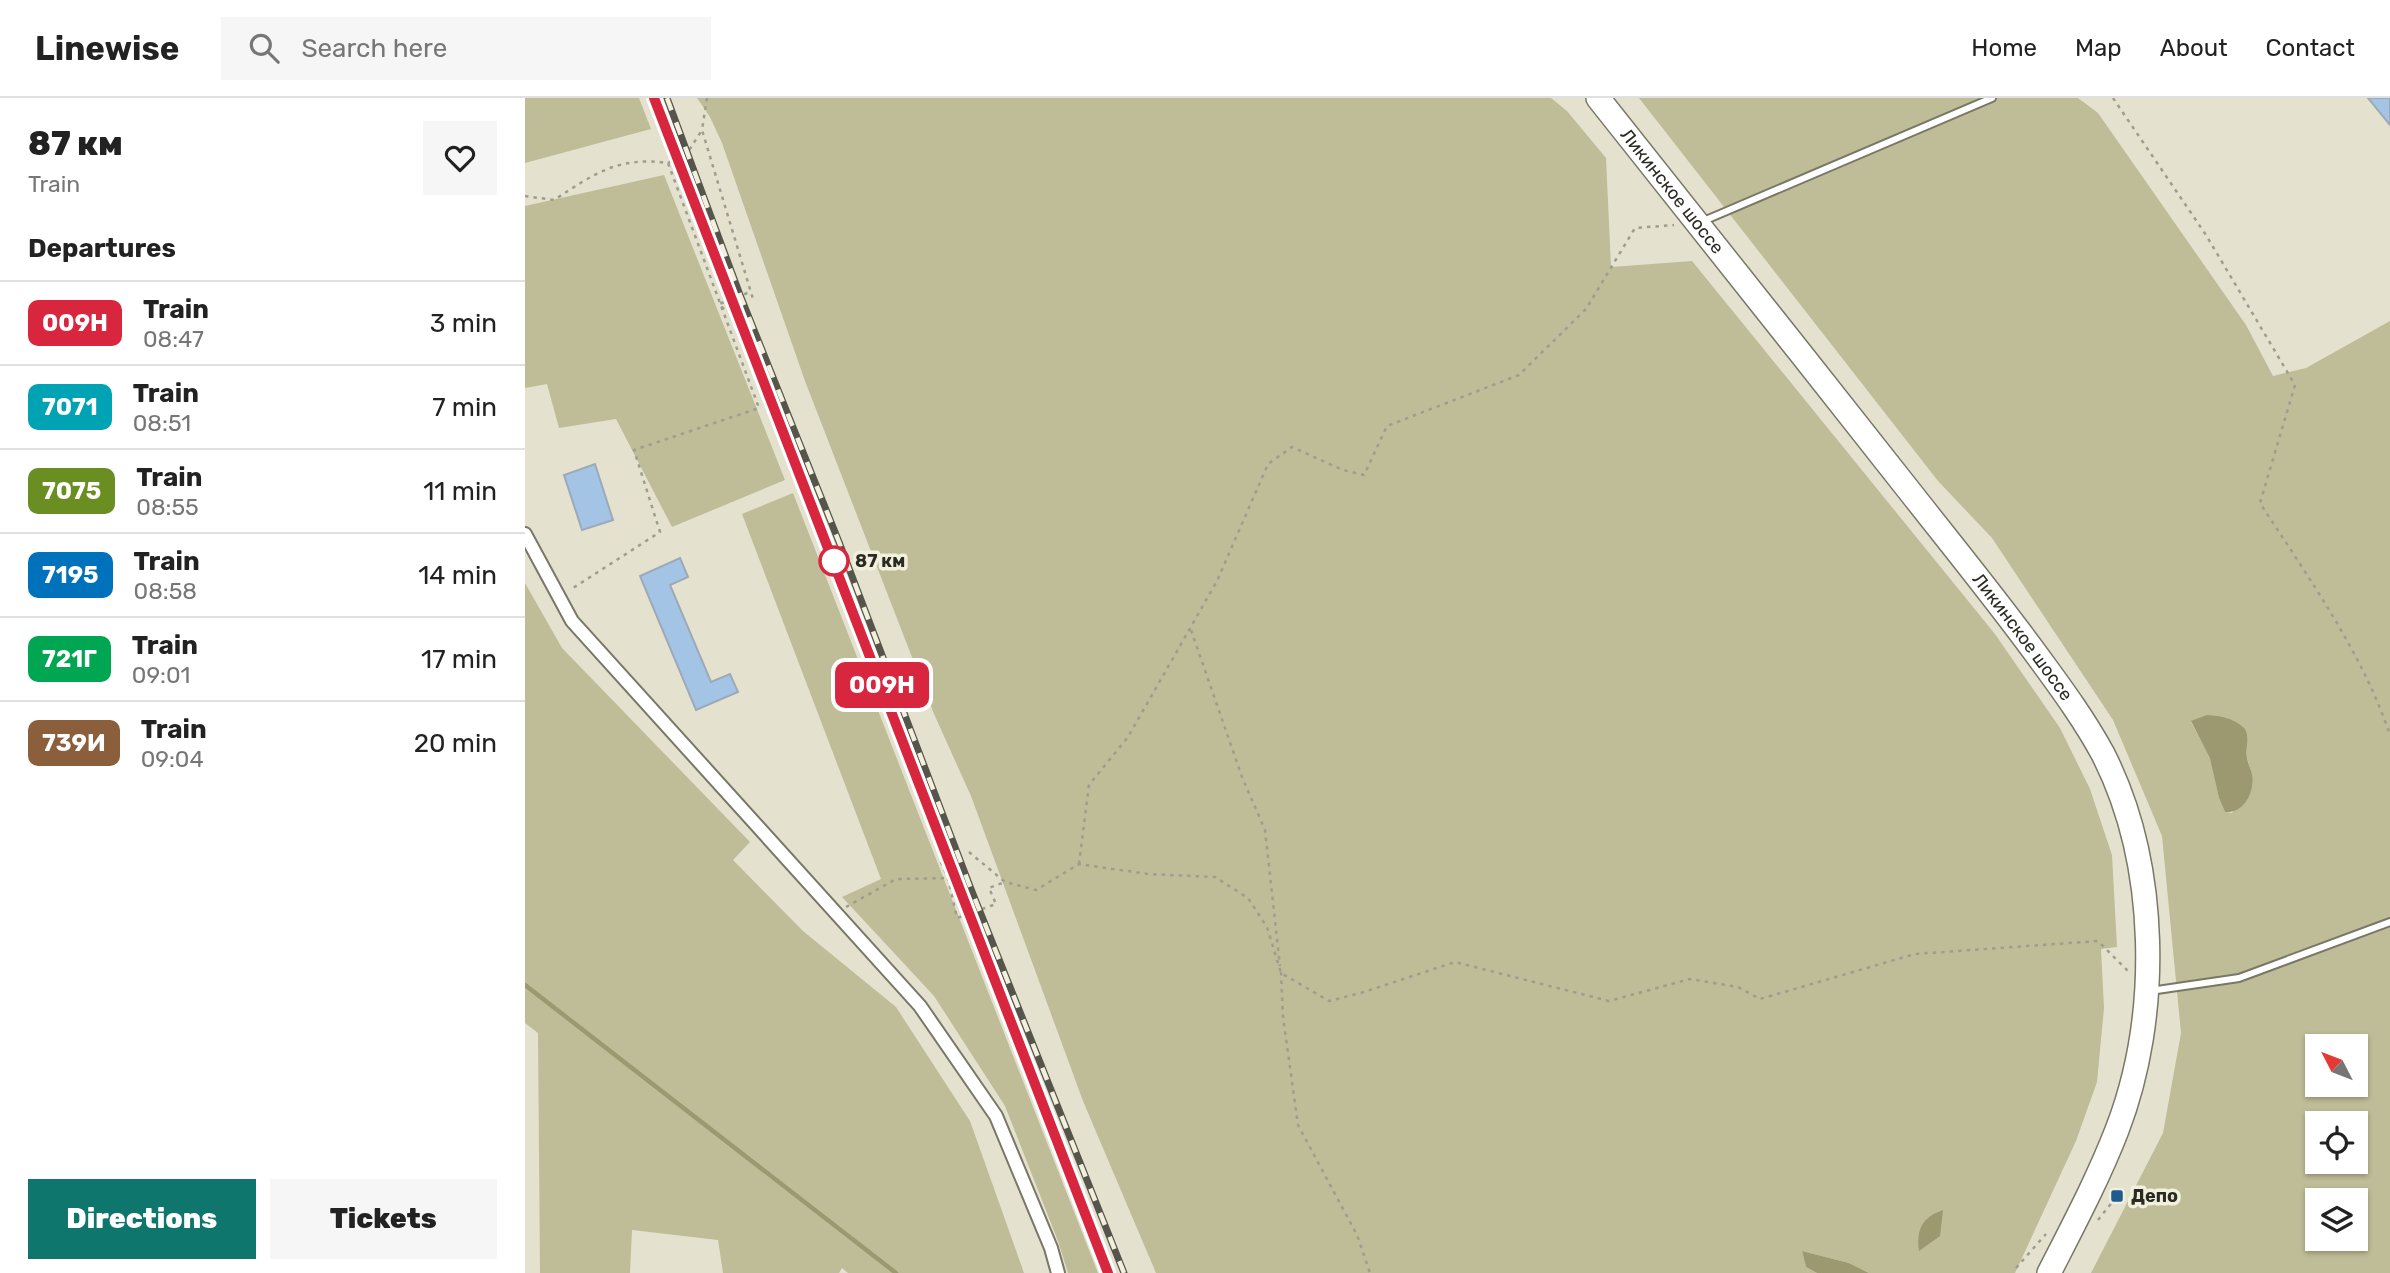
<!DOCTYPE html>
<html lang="en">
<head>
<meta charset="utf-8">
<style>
  body { margin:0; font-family:Rubik,sans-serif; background:#f6f6f6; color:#222; height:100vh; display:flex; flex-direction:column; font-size:26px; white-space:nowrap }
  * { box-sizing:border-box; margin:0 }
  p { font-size:23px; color:#767676 }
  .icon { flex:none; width:38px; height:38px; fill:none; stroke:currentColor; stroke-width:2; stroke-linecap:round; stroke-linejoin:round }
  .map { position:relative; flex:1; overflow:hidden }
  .drawer { display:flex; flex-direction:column; background:#fff; width:525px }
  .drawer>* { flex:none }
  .badge { padding:0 14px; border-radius:10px; font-size:24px; line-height:46px }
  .needle { width:46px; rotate:312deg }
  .fabs { position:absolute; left:1780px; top:936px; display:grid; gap:14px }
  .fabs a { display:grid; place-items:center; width:63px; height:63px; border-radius:0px; background:#fff; box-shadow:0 2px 5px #0004; font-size:35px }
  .map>.badge { position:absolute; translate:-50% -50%; box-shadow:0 0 0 4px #fff }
  h2 { padding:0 28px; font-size:26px; line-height:63px }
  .round { display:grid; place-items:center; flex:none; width:74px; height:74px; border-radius:0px; background:#f6f6f6 }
  .head { display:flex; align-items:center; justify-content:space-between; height:119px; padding:0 28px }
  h1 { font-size:33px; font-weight:800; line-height:52px }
  .primary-button { display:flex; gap:14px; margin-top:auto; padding:14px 28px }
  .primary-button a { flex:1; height:80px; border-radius:0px; background:#0f766e; color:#fff; font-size:28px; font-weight:800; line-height:80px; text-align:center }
  .primary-button a+a { background:#f6f6f6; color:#222 }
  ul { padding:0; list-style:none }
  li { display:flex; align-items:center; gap:21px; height:84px; padding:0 28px; border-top:2px solid #e0e0e0 }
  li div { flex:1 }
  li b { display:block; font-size:26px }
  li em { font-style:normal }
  li .badge { min-width:77px; font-weight:700; text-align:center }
  header { display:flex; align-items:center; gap:42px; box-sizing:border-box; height:98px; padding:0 35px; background:#fff; border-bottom:2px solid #e0e0e0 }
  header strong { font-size:33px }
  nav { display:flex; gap:38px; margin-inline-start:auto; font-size:24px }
  .search { width:490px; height:63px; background:#f6f6f6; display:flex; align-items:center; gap:18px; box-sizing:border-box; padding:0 24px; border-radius:0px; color:#767676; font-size:26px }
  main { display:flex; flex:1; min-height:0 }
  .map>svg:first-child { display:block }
</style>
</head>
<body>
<header>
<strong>Linewise</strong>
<div class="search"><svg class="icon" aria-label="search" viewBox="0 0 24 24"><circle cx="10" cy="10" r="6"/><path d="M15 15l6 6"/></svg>Search here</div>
<nav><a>Home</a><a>Map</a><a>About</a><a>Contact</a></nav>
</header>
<main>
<section class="drawer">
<div class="head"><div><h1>87 км</h1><p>Train</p></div><a class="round"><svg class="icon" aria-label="heart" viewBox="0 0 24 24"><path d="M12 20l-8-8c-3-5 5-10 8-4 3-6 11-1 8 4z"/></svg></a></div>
<h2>Departures</h2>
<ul>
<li><span class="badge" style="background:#d7263d;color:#fff">009Н</span><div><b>Train</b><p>08:47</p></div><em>3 min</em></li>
<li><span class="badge" style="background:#00a3b4;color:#fff">7071</span><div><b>Train</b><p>08:51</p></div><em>7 min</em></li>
<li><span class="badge" style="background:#6b8e23;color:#fff">7075</span><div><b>Train</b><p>08:55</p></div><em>11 min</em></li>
<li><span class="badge" style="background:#0072bc;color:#fff">7195</span><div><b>Train</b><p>08:58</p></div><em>14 min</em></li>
<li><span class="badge" style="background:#00a651;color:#fff">721Г</span><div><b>Train</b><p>09:01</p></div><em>17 min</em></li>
<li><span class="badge" style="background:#8b5e3c;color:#fff">739И</span><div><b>Train</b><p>09:04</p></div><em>20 min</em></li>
</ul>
<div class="primary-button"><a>Directions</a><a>Tickets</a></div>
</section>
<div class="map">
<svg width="1865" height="1175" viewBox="0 0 1865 1175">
  <rect width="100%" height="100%" fill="#e4e2cf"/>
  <g fill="#bfbc98" fill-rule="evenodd">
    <polygon points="0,0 114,0 126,31 0,65"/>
    <polygon points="172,0 1026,0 1042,13 1081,60 1086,169 1167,163 1470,536 1535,630 1565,691 1587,757 1592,849 1576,851 1579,910 1572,984 1551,1043 1490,1175 1344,1175 1324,1165 1277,1153 1281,1169 1292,1175 631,1175 558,1003 446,698 409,616 280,283 197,45 185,19"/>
    <path d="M1114,0H1553L1573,15L1721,227L1748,278L1781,270L1865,223V1175H1566L1638,1035L1656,935L1637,738L1588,622L1467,440L1413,383ZM1666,624L1722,637V660L1727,676L1707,715L1700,714L1694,700L1686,660ZM1792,948H1830V987H1792ZM1792,1026H1830V1064H1792ZM1792,1102H1830V1141H1792Z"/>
    <polygon points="139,77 260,382 147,429 91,321 34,330 22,286 0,290 0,108"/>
    <polygon points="268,395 573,1175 543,1175 533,1143 480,1008 409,898 317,799 356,781 217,416"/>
    <polygon points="0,485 37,550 225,744 208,762 278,833 371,909 445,1023 499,1175 323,1175 317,1170 314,1175 198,1175 193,1142 107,1132 105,1175 15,1175 13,935 0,925"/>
  </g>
  <g fill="#9c986f">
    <path d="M1682,617C1695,618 1708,620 1718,629C1726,637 1720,650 1722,660C1723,666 1726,671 1727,676C1730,694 1719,716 1700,714L1694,700L1685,660L1666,623Z"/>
    <path d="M1418,1112L1415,1138L1394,1153C1391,1132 1397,1119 1418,1112Z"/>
    <polygon points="1277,1153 1324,1165 1344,1175 1292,1175 1281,1169"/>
  </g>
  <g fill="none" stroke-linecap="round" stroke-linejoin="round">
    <polyline stroke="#9c986f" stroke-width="4.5" points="0,887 371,1175"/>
  </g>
  <g fill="#a4c4e5" stroke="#9caab8" stroke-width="2">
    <polygon points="1843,0 1865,0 1865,27"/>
    <polygon points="70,366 88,422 57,432 39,377"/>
    <polygon points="155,460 163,479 145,487 186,584 205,576 213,594 171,612 115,478"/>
  </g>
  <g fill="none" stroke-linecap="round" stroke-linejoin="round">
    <g stroke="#797766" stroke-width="10">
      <g id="lane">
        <polyline points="1176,124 1467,0"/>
        <polyline points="1625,893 1714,880 1865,824"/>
      </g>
    </g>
    <g stroke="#797766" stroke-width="16">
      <polyline id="street" points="0,436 47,523 395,908 471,1018 526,1150 533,1175"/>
    </g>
    <g stroke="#797766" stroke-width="26">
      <g id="highway">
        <path id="s1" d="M1073,0C1178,132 1282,263 1386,395C1430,451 1475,506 1517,564C1539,594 1560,623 1578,656C1634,766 1636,918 1592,1032C1573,1081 1548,1128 1524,1175"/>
      </g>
    </g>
    <g stroke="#9e9d8e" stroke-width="2.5" stroke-dasharray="3.5 5" stroke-linecap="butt">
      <polyline points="182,0 177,32 228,201"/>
      <path d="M1588,0L1681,137L1770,287L1735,405C1783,479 1837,554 1865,637"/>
      <polyline points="143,65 163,54 177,32"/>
      <path d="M0,98L29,102C69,76 93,58 143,65L234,310L109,352L135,434L45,492"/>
      <polyline points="199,211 194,206 225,194"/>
      <polyline points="666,532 717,679 740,732 755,868"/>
      <polyline points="444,754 480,784 511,792 554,766 623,776 690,779 723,800 742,829 756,875 804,903 839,894 930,864 1084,903 1165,881 1213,889 1235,901 1390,856 1573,843 1604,874"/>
      <polyline points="416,764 423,780 432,820 471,806 464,790 480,784"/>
      <polyline points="554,766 564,687 603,639 692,483 743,366 767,349 818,372 839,377 862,328 994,277 1061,211 1110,130 1149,127"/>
      <polyline points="321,809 371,781 423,780"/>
      <polyline points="756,874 758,919 773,1027 832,1137 845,1175"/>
      <polyline points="1573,1122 1592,1098"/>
      <polyline points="1491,1170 1521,1136"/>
    </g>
    <use href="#lane" stroke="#fff" stroke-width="6"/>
    <use href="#street" stroke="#fff" stroke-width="12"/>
    <use href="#highway" stroke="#fff" stroke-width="23"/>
    <g stroke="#56554b" stroke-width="7">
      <g id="rail">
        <polyline points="129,0 200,186"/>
        <polyline points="142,0 215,197 314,444 446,791 599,1175"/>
        <polyline points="231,264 406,715"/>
        <polyline points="443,809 583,1175"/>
      </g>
    </g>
    <use href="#rail" stroke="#f1f0dc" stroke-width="4.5" stroke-dasharray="13" stroke-linecap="butt"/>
  </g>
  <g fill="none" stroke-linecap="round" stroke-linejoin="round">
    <g stroke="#fff" stroke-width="16">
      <polyline id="line" points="129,0 583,1175"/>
    </g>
    <use href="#line" stroke="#d7263d" stroke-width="10"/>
  </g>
  <circle fill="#fff" stroke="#d7263d" stroke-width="3.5" cx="309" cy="463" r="14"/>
  <rect fill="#1d5b91" stroke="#f1f0dc" stroke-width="2.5" x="1585" y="1091" width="14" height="14" rx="3.5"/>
  <g text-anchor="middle" stroke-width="7" stroke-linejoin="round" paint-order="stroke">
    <g font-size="18" fill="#2b2a23" stroke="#f1f0dc">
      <text dy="6" stroke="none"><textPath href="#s1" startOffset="119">Ликинское шоссе</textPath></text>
      <text dy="6" stroke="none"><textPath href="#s1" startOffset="686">Ликинское шоссе</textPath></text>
    </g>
    <g font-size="18" font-weight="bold" fill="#2b2a23" stroke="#f1f0dc" text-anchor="start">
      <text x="330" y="469">87 км</text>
    </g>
    <g font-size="18" font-weight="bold" fill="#2b2a23" stroke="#f1f0dc" text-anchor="start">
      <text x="1606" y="1104">Депо</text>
    </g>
  </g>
</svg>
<div class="fabs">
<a><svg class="needle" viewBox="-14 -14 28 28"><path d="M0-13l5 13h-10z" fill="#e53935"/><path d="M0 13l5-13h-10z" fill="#767676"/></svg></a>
<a><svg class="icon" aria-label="locate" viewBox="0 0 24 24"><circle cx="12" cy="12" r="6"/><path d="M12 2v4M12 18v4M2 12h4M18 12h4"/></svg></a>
<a><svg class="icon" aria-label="layers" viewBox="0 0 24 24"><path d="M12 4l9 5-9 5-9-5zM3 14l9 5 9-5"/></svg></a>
</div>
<b class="badge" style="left:357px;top:587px;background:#d7263d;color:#fff">009Н</b>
</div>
</main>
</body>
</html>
